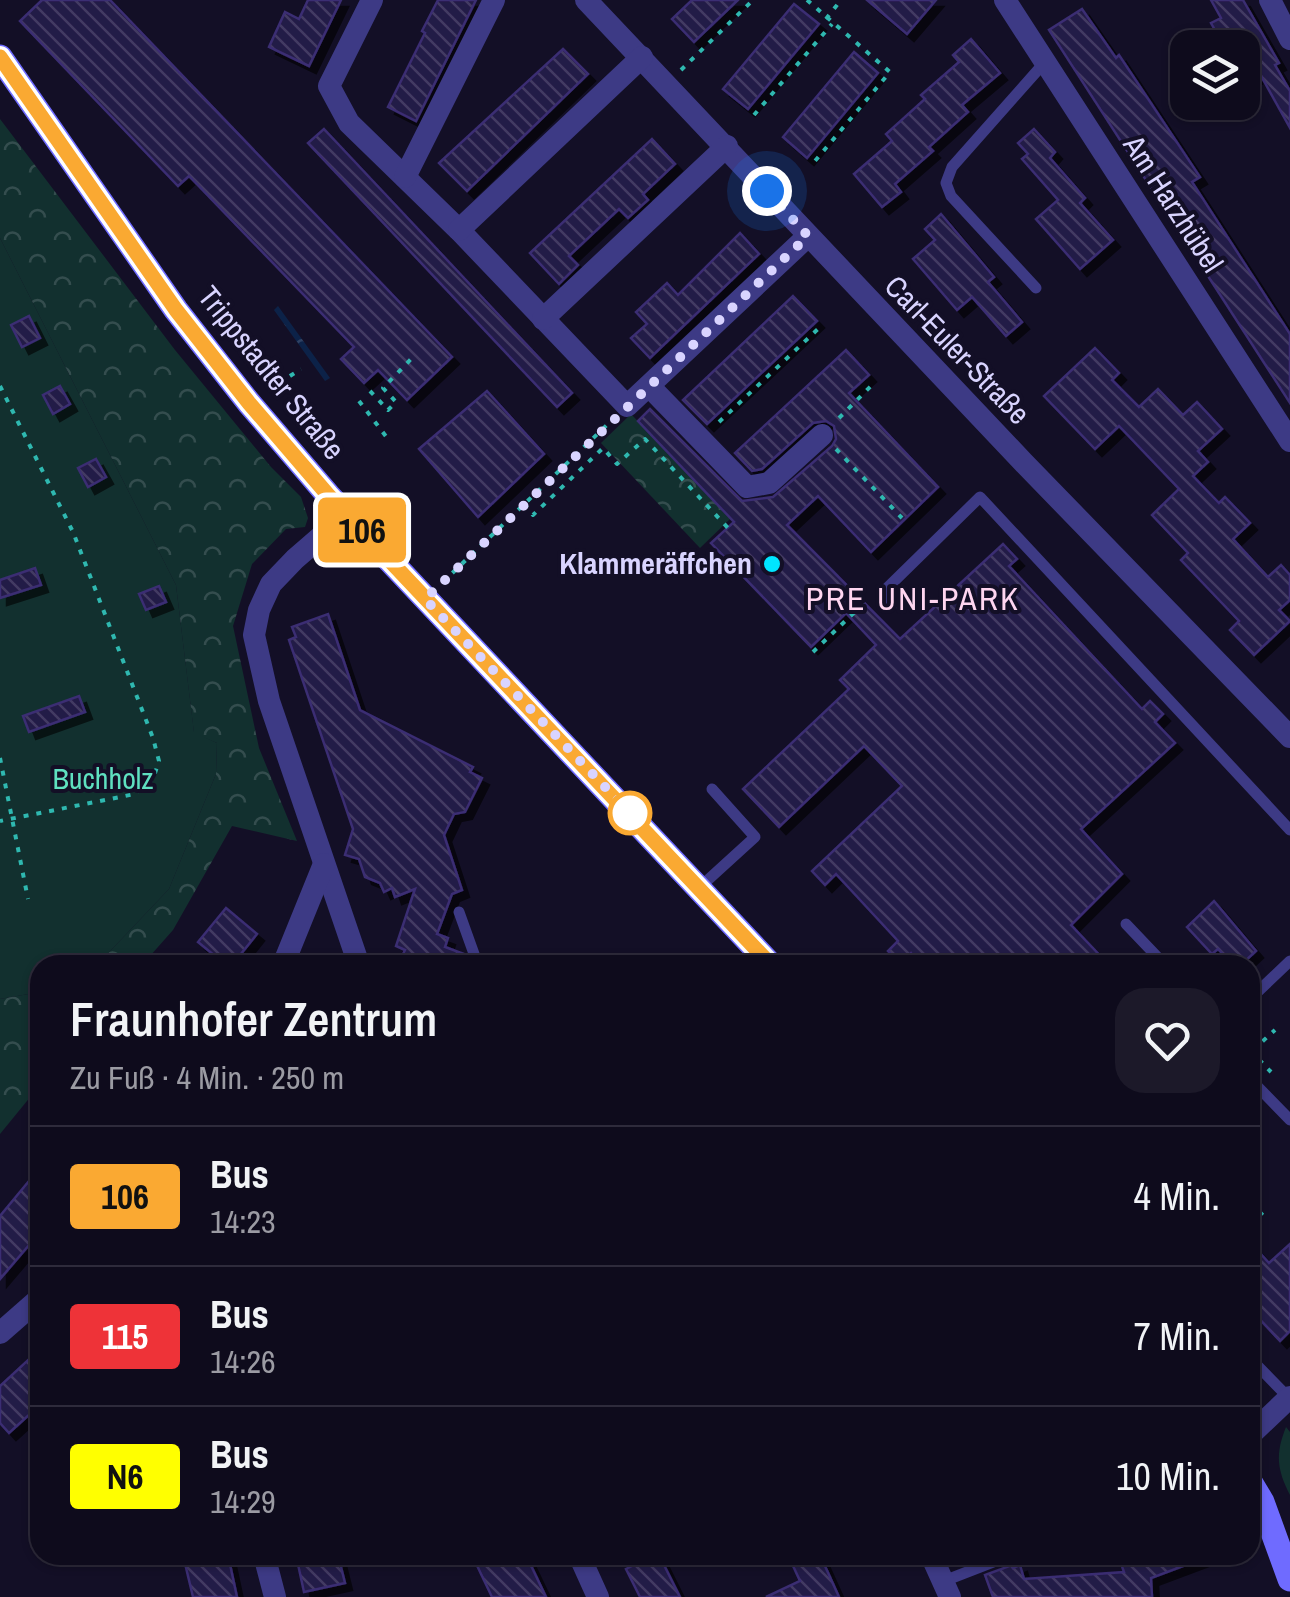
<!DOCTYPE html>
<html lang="de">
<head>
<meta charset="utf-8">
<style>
  body { margin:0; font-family:"Archivo Narrow",sans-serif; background:#1c1929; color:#f1f3f6; height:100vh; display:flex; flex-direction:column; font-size:38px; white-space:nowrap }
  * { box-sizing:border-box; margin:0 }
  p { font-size:32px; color:#9b9ba3 }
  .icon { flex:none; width:55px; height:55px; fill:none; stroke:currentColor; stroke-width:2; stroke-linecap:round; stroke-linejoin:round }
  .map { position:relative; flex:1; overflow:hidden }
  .drawer { position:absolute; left:30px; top:955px; width:1230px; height:610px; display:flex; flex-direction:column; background:#0e0b1c; border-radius:30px; box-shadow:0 2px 8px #0004,0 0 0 2px #2e2b3b }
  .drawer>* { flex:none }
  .badge { padding:0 20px; border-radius:8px; font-size:35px; line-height:65px }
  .fabs { position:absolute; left:1170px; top:30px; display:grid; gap:20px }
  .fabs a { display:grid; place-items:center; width:90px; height:90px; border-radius:20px; background:#0e0b1c; box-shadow:0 2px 8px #0004,0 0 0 2px #2e2b3b; font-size:50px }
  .you { position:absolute; width:50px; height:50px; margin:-25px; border:8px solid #fff; border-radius:50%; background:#1a73e8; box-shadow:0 0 0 15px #1a73e833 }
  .map>.badge { position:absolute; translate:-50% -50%; box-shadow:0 0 0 5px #fff }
  .round { display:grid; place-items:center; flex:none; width:105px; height:105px; border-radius:30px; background:#1c1929 }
  .head { display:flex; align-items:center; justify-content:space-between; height:170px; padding:0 40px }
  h1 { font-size:48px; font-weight:600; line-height:75px }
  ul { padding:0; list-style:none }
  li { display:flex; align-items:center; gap:30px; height:140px; padding:0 40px; border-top:2px solid #2e2b3b }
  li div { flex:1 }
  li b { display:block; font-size:38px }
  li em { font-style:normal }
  li .badge { min-width:110px; font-weight:700; text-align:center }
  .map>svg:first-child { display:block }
</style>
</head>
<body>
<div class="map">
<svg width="1290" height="1597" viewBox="0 0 1290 1597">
  <defs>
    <pattern id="forest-crowns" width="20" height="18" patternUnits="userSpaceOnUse" patternTransform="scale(2.5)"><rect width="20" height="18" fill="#12302f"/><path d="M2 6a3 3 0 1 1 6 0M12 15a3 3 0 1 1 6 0" fill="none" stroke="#344d4e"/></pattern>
    <pattern id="water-ripples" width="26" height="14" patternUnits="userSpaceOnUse" patternTransform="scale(2.5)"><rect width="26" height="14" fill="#0c2248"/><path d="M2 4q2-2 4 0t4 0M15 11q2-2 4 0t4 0" fill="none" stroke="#2f4163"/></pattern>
    <pattern id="building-back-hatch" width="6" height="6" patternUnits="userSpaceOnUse" patternTransform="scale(2.5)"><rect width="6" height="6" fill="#241b47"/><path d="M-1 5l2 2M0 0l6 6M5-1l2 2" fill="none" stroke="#433b63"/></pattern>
    <filter id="shadow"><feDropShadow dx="7" dy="7" stdDeviation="0" flood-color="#0009"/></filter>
  </defs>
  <rect width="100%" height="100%" fill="#130f26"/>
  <g fill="#12302f">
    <polygon points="0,238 176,585 194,732 217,743 216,774 169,889 97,965 40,965 40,992 0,999"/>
    <path d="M1286,1427L1290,1432V1495C1277,1470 1275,1454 1286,1427Z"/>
  </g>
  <g fill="url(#forest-crowns)">
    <polygon points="0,119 175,350 271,467 301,497 308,518 305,527 286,529 252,564 233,626 259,748 297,841 232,826 173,930 142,965 97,965 169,889 216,774 217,743 194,733 176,585 0,238"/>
    <polygon points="631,414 730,519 700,548 601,443"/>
    <polygon points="40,992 40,1085 0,1134 0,999"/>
  </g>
  <polygon fill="url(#water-ripples)" points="278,306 330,378 325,381 274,310"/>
  <g fill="url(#building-back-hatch)" stroke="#3b2d73" stroke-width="2.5" filter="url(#shadow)">
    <polygon points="42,0 110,0 452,357 407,400 378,370 364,383 341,359 354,347 189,176 178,186 20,21"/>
    <polygon points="308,0 341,0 309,66 269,47 285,12 299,19"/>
    <polygon points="438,0 476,0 416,121 388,107 425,33 422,31"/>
    <polygon points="692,0 738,0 694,42 672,19"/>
    <polygon points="867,0 936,0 907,34"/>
    <polygon points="1211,0 1243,0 1279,63 1275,65 1290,91 1290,128 1260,74 1242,84 1242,48 1225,48 1211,23 1221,18"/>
    <polygon points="794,4 819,24 748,109 723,89"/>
    <polygon points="1082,9 1116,58 1119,55 1200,177 1192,182 1290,334 1290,403 1049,30"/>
    <polygon points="971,39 1000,73 962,105 968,112 929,147 933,151 895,184 901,192 882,207 854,174 892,141 886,134 925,99 921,95 959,62 953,55"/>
    <polygon points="563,49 588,74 467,191 439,163"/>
    <polygon points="854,52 878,73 807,158 783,137"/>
    <polygon points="324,129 572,393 557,407 308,143"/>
    <polygon points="1034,129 1055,152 1050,158 1085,198 1080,203 1113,240 1080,269 1036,219 1058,200 1022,159 1028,154 1018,143"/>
    <polygon points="652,139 675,164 643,194 648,200 628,218 619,209 569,256 578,265 559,284 530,253"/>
    <polygon points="941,214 994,277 988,282 1022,322 1006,336 972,297 957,310 913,259 935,240 925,229"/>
    <polygon points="740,233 759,254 650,358 631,338 647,324 636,312 667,283 678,295"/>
    <polygon points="793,296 817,321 707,424 683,400"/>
    <polygon points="29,316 40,338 22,347 11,325"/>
    <polygon points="1095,348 1119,373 1112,380 1139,407 1158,389 1183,415 1197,402 1222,429 1198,451 1208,462 1193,476 1219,503 1225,497 1250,523 1233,539 1268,577 1281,565 1290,575 1290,600 1279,610 1290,621 1254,655 1230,630 1239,621 1181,560 1188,553 1152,515 1179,489 1119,426 1095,449 1044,396"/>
    <polygon points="846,350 869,375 849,393 938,487 871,552 818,496 787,525 900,639 1003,544 1017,559 1009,566 1142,709 1150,701 1163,714 1155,722 1175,743 1081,829 1122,874 1071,925 1109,965 922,965 911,953 900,964 888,951 898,941 836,874 825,885 812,871 902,786 864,746 779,827 743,789 849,689 840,680 876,645 846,613 811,647 711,543 734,522 638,421 650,409 742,501 773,497 832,446 836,439 834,426 826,421 813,423 762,469 752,471 735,453"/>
    <polygon points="60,386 70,404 53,414 43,395"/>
    <polygon points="487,391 544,454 478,517 419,449"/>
    <polygon points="96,459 106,477 88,487 78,468"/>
    <polygon points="35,568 41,585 0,598 0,580"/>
    <polygon points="159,586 166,602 146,610 139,594"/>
    <polygon points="328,614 360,710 473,767 470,772 482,778 465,812 454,814 444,835 462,890 452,894 437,934 448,938 445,947 464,954 468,965 414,965 400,961 405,950 396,946 415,889 395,897 392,888 384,892 380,883 365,877 359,859 345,855 353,829 289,640 296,637 292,627"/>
    <polygon points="79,696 85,712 29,732 23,716"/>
    <polygon points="1214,901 1256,951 1241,965 1233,965 1218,949 1212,954 1187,927"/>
    <polygon points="226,908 257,934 232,965 226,965 198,942"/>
    <polygon points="29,1181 40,1190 40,1252 30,1244 0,1279 0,1216"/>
    <polygon points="1250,1242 1269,1263 1290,1244 1290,1331 1280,1341 1250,1309"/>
    <polygon points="40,1349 40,1405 9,1433 0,1423 0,1386"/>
    <polygon points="183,1555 228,1555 237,1597 193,1597"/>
    <polygon points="296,1555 338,1555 345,1583 304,1592"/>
    <polygon points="472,1555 526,1555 546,1597 492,1597"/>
    <polygon points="654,1555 659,1555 680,1597 640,1597 626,1569"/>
    <polygon points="788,1555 820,1555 839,1597 766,1597 800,1581"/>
    <polygon points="1118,1555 1207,1557 1151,1578 1152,1597 993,1597 985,1575 1012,1565 1013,1568 1020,1565 1024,1579 1124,1572"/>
  </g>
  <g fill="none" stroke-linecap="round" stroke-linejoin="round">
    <g stroke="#2fb8b0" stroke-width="4" stroke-dasharray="5 8" stroke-linecap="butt">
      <polyline points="807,0 890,72 815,161"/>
      <polyline points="826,19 841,0"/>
      <polyline points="681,70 753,0"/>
      <polyline points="754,115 832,24"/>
      <polyline points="0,386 73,532 153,738 159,761 153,779 135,794 0,821"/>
      <polyline points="268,390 301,369"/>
      <polyline points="370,391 388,410 396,402 383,388 413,357"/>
      <polyline points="359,401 388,439"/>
      <polyline points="839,418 871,386"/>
      <polyline points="719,422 818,329"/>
      <polyline points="836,449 902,518"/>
      <polyline points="524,504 533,515 603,448 617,464 645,439 728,528"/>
      <polyline points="443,582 610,422"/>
      <polyline points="813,652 865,602"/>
      <polyline points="0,758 28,899"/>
      <polyline points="1250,1050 1271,1072"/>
      <polyline points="1253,1050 1275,1030"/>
      <polyline points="1250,1225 1264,1211"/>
    </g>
    <g stroke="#3d3a85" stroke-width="11">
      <polyline points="1036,288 951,196 946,183 952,167 1045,62"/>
      <polyline points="893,604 882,593 980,497 1290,830"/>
      <polyline points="699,888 755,837 712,789"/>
      <polyline points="459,912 478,965"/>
      <polyline points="1126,924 1165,965"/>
      <polyline points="1250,999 1290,961"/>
      <polyline points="1250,1087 1258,1087 1290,1120"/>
      <polyline points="1250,1358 1289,1398"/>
      <polyline points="944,1581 1011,1555"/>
    </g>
    <g stroke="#3d3a85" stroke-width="22">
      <polyline points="372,0 329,86 349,123 459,230 627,406 808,236"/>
      <polyline points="586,0 1023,462 1290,737"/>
      <polyline points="1005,0 1290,441"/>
      <polyline points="1270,0 1290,39"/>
      <polyline points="405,177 494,0"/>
      <polyline points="459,230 642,57"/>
      <polyline points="543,319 727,146"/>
      <polyline points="649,386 747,487 769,483 822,435"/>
      <polyline points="347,514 295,559 271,584 259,610 254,635 269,701 359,965"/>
      <polyline points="283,965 324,864"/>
      <polyline points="0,1333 40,1298"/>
      <polyline points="1250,1435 1290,1397"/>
      <polyline points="264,1555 275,1597"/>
      <polyline points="579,1555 598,1597"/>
      <polyline points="931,1555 950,1597"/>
    </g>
    <g stroke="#6f6bff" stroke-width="25">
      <polyline points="0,57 176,310 249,403 328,495 771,965"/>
      <polyline points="1250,1482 1262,1502 1290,1579"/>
    </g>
  </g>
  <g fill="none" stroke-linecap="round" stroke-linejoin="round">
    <g stroke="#fff" stroke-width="22">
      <polyline id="line" points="0,57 176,310 249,403 328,495 771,965"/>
    </g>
    <use href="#line" stroke="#faa932" stroke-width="15"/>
    <polyline stroke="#d9d4ff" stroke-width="10" stroke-dasharray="0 18" points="630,813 425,599 808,236 767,191"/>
  </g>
  <circle fill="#00e5ff" stroke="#130f26" stroke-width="4" cx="772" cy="564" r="10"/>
  <circle fill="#fff" stroke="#faa932" stroke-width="5" cx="630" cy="813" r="20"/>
  <g text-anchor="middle" stroke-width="8" stroke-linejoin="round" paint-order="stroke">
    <g font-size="30" fill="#d9d4ff" stroke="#130f26">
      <text transform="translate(1173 204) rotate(57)" y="10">Am Harzhübel</text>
      <text transform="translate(957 350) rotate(46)" y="10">Carl-Euler-Straße</text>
      <text transform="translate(271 373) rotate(51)" y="10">Trippstadter Straße</text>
    </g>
    <g font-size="30" font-weight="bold" fill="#d9d4ff" stroke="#130f26" text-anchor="end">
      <text x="752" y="574">Klammeräffchen</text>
    </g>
    <g font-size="30" fill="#5fe0c0" stroke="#130f26">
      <text x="103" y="789">Buchholz</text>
    </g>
    <g font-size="32" letter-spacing="2.5" fill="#ffd6f0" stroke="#130f26">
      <text x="913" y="610">PRE UNI-PARK</text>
    </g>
  </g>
</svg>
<div class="fabs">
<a><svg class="icon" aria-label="layers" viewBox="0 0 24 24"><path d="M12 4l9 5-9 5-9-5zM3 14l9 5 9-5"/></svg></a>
</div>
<div class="you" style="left:767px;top:191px"></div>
<b class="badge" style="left:362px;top:530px;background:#faa932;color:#111">106</b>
<section class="drawer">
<div class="head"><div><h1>Fraunhofer Zentrum</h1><p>Zu Fuß · 4 Min. · 250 m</p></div><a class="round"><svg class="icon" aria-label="heart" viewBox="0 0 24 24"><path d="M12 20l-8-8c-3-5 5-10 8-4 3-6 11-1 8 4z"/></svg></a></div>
<ul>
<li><span class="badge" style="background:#faa932;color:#111">106</span><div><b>Bus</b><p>14:23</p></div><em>4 Min.</em></li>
<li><span class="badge" style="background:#ee3338;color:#fff">115</span><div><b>Bus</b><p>14:26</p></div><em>7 Min.</em></li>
<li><span class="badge" style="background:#ff0;color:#111">N6</span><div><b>Bus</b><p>14:29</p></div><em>10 Min.</em></li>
</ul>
</section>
</div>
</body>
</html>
